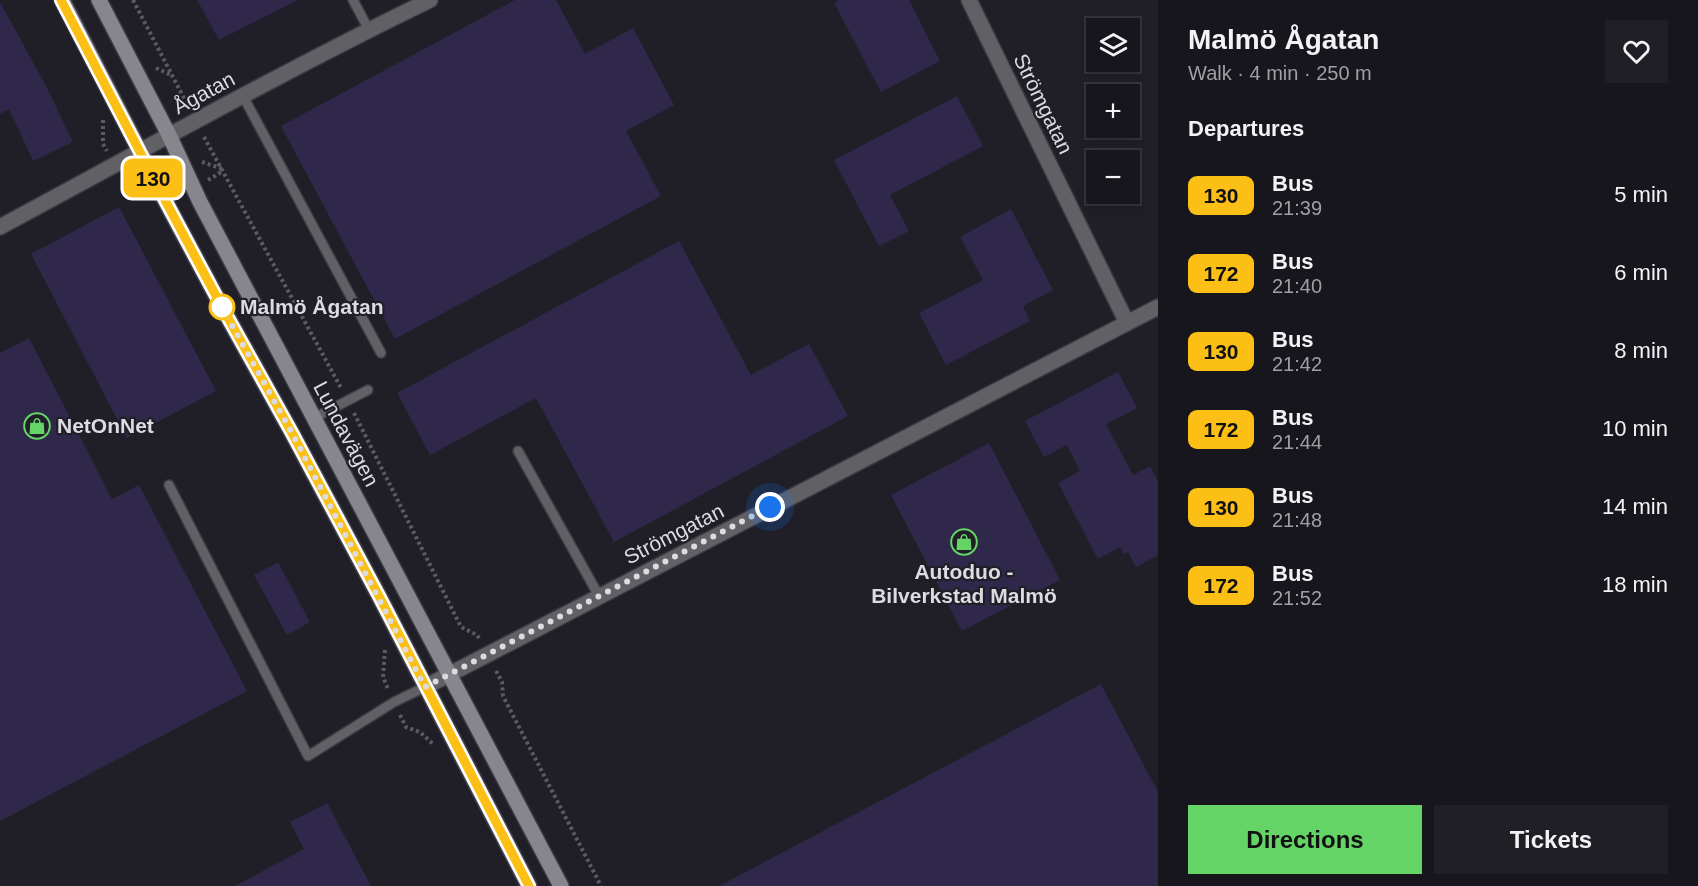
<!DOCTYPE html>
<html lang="en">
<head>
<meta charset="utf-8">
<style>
  body { margin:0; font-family:Arial,sans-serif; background:#211f26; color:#f1f3f6; height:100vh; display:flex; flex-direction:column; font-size:22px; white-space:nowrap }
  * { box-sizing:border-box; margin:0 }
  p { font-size:20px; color:#9f9fa4 }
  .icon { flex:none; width:33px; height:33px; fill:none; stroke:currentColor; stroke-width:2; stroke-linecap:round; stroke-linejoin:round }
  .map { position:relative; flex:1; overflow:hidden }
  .sheet { display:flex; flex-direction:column; background:#18161d; width:540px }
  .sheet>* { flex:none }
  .badge { padding:0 12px; border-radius:9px; font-size:21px; line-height:39px }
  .fabs { position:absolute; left:1086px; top:18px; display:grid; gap:12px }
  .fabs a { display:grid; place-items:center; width:54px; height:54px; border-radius:0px; background:#18161d; box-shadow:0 3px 9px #0003,0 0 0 2px #36353b; font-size:30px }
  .you { position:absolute; width:30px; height:30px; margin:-15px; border:4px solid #fff; border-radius:50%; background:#1a73e8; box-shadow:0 0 0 9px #1a73e833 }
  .map>.badge { position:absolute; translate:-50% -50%; box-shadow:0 0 0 3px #fff }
  h2 { padding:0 30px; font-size:22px; line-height:54px }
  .round { display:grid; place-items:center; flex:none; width:63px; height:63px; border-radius:0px; background:#211f26 }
  .headline { display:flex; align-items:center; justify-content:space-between; height:102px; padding:0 30px }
  h1 { font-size:28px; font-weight:700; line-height:45px }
  .button { display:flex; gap:12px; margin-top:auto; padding:12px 30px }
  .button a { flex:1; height:69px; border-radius:0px; background:#65d467; color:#111; font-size:24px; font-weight:700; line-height:69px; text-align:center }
  .button a+a { background:#211f26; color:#f1f3f6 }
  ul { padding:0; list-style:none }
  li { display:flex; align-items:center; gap:18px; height:78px; padding:0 30px }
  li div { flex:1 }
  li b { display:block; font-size:22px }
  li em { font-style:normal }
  li .badge { min-width:66px; font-weight:700; text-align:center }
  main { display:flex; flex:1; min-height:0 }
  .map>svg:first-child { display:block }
</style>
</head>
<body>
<main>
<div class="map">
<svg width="1158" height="886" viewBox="0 0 1158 886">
  <rect width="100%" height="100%" fill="#201e27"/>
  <g fill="#30284a">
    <polygon points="197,0 298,0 219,40"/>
    <polygon points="515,0 556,0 585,54 633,28 674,105 626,131 661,196 395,339 281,126"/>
    <polygon points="839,0 909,0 940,61 881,92 834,3"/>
    <polygon points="0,2 47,88 73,142 33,161 9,109 0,114"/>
    <polygon points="957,96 983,146 890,195 909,231 879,246 834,160"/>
    <polygon points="119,207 216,391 127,438 31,254"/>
    <polygon points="1011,209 1053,290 1023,306 1030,321 946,365 919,313 983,280 960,237"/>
    <polygon points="679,241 751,375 809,344 848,416 614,542 536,398 430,455 397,393"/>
    <polygon points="29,338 112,499 139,485 247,691 0,821 0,353"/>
    <polygon points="1118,372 1137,408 1106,424 1133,475 1150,466 1158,482 1158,555 1136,567 1128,552 1124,554 1120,547 1098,559 1058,483 1080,471 1067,445 1044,457 1025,421"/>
    <polygon points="989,443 1060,580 962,631 891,495"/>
    <polygon points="278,562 310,622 287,635 254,575"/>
    <polygon points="1101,684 1158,792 1158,886 719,886"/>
    <polygon points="327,803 371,886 235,886 304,849 290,822"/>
  </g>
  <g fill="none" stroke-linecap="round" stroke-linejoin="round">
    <g stroke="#3a3841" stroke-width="12">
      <g id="lane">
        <polyline points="353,0 369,30"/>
        <polyline points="243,96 381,353"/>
        <polyline points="314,418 368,390"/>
        <polyline points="518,451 599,596"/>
        <polyline points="169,485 308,756 394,702 425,687"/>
      </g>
    </g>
    <g stroke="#3a3841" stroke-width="18">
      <g id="street">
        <path d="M0,227C143,150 284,71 430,0"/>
        <polyline points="1127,323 1158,307"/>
        <polyline points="425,687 1127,323 969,0"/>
      </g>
    </g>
    <g stroke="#3a3841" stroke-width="18">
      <g id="secondary">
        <polyline points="62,0 166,202 222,307 292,433 379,596 529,886"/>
        <polyline points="99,0 169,135 200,202 561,886"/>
      </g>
    </g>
    <g stroke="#5c5a63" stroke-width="4" stroke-dasharray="3 3" stroke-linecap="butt">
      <polyline points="133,0 188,106"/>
      <polyline points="156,68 171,75"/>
      <polyline points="103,120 103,144 107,151"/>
      <polyline points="204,137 341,388"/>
      <polyline points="202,162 223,169"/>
      <polyline points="122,179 125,185 143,198"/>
      <polyline points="208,180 223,171"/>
      <polyline points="354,413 461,627 477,635 480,640"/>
      <polyline points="385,650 383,677 388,689"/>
      <polyline points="496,671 502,682 503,696 601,886"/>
      <polyline points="400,715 406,727 420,732 433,744"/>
    </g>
    <use href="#lane" stroke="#616165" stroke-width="9"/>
    <use href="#street" stroke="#616165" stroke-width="15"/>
    <use href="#secondary" stroke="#87868d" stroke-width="15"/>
  </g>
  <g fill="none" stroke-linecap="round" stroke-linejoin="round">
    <g stroke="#fff" stroke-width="14">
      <polyline id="line" points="61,0 166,202 222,307 292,433 379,596 529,886"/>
    </g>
    <use href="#line" stroke="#fbbf15" stroke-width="9"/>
    <polyline stroke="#dcdbe1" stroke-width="6" stroke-dasharray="0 10.8" points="222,307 292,433 425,687 770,507"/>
  </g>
  <defs>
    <g id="shop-ring" transform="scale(1.35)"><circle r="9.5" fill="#201e27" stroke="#65d467" stroke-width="1.5"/><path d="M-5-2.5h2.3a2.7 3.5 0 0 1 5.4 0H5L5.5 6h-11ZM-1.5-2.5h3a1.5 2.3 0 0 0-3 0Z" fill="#65d467"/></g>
  </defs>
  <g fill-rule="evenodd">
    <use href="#shop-ring" x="37" y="426"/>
    <use href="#shop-ring" x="964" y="542"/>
  </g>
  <circle fill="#fff" stroke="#fbbf15" stroke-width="3" cx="222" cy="307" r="12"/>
  <g text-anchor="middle" stroke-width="4.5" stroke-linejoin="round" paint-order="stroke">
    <g font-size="21" fill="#dcdbe1" stroke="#201e27">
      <text transform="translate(204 93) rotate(-28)" y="7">Ågatan</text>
      <text transform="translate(1043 104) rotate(64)" y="7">Strömgatan</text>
      <text transform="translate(346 434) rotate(62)" y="7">Lundavägen</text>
      <text transform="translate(674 534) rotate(-27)" y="7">Strömgatan</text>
    </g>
    <g font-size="21" font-weight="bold" fill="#dcdbe1" stroke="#201e27" text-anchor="start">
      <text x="240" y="314">Malmö Ågatan</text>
    </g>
    <g font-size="21" font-weight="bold" fill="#dcdbe1" stroke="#201e27" text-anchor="start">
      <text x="57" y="433">NetOnNet</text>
      <text x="964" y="579" text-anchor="middle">Autoduo -<tspan x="964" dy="24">Bilverkstad Malmö</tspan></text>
    </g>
  </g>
</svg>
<div class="fabs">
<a><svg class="icon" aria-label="layers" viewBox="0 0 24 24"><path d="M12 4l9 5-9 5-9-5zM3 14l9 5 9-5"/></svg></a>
<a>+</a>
<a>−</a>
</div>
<div class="you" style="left:770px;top:507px"></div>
<b class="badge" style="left:153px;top:178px;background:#fbbf15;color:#111">130</b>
</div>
<section class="sheet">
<div class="headline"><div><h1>Malmö Ågatan</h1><p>Walk · 4 min · 250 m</p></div><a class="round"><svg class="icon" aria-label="heart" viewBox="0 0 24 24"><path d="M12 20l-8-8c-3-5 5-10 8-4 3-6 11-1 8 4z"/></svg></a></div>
<h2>Departures</h2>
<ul>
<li><span class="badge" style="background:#fbbf15;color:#111">130</span><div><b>Bus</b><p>21:39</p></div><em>5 min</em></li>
<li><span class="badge" style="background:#fbbf15;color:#111">172</span><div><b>Bus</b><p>21:40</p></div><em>6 min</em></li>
<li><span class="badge" style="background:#fbbf15;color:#111">130</span><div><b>Bus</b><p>21:42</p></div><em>8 min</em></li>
<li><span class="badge" style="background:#fbbf15;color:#111">172</span><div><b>Bus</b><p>21:44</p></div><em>10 min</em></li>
<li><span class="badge" style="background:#fbbf15;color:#111">130</span><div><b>Bus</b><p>21:48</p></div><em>14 min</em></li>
<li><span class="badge" style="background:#fbbf15;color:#111">172</span><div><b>Bus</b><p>21:52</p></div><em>18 min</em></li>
</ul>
<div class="button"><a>Directions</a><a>Tickets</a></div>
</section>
</main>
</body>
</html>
